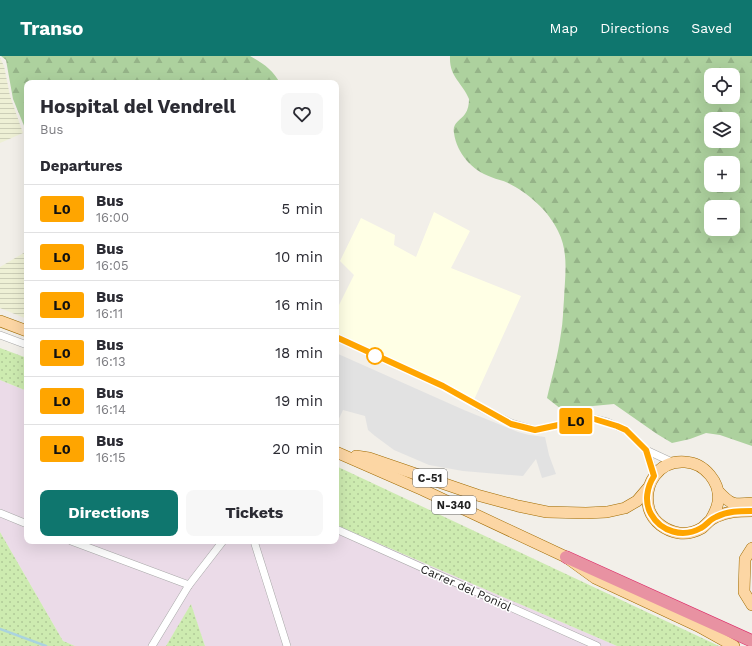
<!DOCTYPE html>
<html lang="en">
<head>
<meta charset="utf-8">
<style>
  body { margin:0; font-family:"Work Sans",sans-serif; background:#f7f7f7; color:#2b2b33; height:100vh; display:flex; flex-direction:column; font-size:15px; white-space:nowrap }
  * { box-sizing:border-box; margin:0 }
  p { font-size:13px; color:#7c7c81 }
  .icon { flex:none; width:22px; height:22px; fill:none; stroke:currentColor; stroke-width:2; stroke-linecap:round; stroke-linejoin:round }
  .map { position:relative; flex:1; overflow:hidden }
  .details { position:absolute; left:24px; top:24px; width:315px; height:464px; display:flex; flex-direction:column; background:#fff; border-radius:8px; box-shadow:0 4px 16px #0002 }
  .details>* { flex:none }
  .badge { padding:0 8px; border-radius:3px; font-size:14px; line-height:26px }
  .controls { position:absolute; left:704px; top:12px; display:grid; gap:8px }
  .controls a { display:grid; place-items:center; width:36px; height:36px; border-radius:8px; background:#fff; box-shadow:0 4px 16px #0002; font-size:20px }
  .map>.badge { position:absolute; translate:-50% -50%; box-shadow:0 0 0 2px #fff }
  h2 { padding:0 16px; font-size:15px; line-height:36px }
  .round { display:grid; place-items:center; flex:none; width:42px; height:42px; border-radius:8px; background:#f7f7f7 }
  .summary { display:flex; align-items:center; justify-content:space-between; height:68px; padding:0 16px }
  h1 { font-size:19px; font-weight:700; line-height:30px }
  .primary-button { display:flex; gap:8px; margin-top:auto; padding:8px 16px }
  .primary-button a { flex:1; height:46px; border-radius:8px; background:#0f766e; color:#fff; font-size:16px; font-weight:700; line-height:46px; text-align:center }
  .primary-button a+a { background:#f7f7f7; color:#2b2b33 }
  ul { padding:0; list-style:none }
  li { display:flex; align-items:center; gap:12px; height:48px; padding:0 16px; border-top:1px solid #e1e1e2 }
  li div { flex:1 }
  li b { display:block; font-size:15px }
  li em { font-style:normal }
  li .badge { min-width:44px; font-weight:700; text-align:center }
  header { display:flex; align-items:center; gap:24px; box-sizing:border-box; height:56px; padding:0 20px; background:#0f766e; color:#fff }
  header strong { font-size:19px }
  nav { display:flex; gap:22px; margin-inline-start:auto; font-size:14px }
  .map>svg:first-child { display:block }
</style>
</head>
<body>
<header>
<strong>Transo</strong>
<nav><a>Map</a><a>Directions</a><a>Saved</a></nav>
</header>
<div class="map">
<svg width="752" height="590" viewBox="0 0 752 590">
  <defs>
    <pattern id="farmland-rules" width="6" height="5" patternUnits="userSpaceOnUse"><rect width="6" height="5" fill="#eef0d5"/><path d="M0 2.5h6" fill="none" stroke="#ccceb7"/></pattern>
    <pattern id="grass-dots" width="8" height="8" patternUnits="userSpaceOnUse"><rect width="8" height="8" fill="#cdebb0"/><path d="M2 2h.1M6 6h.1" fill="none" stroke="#b0c997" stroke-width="1.8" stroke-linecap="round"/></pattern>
    <pattern id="forest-firs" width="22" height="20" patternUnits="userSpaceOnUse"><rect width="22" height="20" fill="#add19e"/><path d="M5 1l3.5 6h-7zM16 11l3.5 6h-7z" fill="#95b388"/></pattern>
  </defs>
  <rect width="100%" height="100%" fill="#f2efe9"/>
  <polygon fill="#ebdbe8" points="0,324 27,335 27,485 336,485 336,469 617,590 205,590 191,549 166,590 75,590 63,585 0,476"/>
  <polygon fill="#ffffe5" points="434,156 470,175 451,212 521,240 473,346 336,276 336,255 354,219 340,205 361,162 395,179 394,189 416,201"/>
  <g fill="url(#farmland-rules)">
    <polygon points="0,2 4,10 10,40 23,77 0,87"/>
    <polygon points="27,195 27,263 0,252 0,211"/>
  </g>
  <g fill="url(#grass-dots)">
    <polygon points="0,292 27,302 27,335 0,324"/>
    <polygon points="336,410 719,590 617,590 336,469"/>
    <polygon points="0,476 63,585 75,590 0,590"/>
    <polygon points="191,548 205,590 166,590"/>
  </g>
  <g fill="url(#forest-firs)" fill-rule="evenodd">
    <path d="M1,0H250C263,7 273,14 280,27H27V77L13,43L6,4Z"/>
    <path d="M450,0H752V390L720,379L706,377L690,383L672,387L657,378L614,348L561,353L547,342C552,321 558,299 561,277C563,266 563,255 564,243C565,220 569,196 558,175C548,154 528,137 508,127C503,124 497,124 491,121C472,114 457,98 454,77C452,67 460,65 465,58C468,54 469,48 469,43C462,26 449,21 450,0ZM711,19H733V41H711ZM711,63H733V85H711ZM711,107H733V129H711ZM711,151H733V173H711Z"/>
  </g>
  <polygon fill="#e2e2e2" points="336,297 464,354 518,376 529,379 545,381 549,399 556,418 542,422 536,403 523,420 463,415 429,409 394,394 375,380 368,374 365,360 343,354 336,369"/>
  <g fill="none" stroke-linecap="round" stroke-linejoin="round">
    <polyline stroke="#aad3df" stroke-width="2.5" points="0,573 46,590"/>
    <g stroke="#a9a9a9" stroke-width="8">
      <g id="street">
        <polyline points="0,279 27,289"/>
        <polyline points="479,351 511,367 535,374 591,362 607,366 626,374 646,394 674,407"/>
        <polyline points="646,394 655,420"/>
        <polyline points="0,457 27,468"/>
        <polyline points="336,473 597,590"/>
        <polyline points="71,485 189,529"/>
        <polyline points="254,485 287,590"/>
        <polyline points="152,590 189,529 223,485"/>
      </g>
    </g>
    <g stroke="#a06b00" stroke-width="12">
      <g id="primary">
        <polyline points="0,265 27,275"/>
        <polyline points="336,396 423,434 566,501 595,522 698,570 734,590"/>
        <polyline points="356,400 369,402 477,439 518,450 547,456 586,457 607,456 625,452 637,445 648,432"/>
        <path d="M718,435C731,449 733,449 752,447"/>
        <path d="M711,463C714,458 717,453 718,446C721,427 705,407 685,406C658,404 643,429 649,453C653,466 666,475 679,477C686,478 695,476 702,472C707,468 710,463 716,461C728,455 739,455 752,455"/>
        <polyline points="752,492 745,503 744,536 752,549"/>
      </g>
    </g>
    <g stroke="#dc2a67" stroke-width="13">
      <polyline id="highway" points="566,501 752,585"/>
    </g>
    <use href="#street" stroke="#fff" stroke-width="7"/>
    <use href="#primary" stroke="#fcd6a4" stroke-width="11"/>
    <use href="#highway" stroke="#e892a2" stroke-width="12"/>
  </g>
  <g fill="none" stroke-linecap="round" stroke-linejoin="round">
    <g stroke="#fff" stroke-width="9">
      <path id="line" d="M336,281L443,330L511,368L535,374L591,362L617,370L626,374L646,394L654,420C647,431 644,446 651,458C661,476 683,482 701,472C707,469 710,463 716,461C728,455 739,455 752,455"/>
    </g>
    <use href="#line" stroke="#ffa500" stroke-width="6"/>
  </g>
  <circle fill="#fff" stroke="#ffa500" stroke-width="2" cx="375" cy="300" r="8"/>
  <g text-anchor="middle" stroke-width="3" stroke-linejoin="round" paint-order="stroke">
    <g fill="#fff" stroke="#646464" stroke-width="1">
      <rect x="413" y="413" width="34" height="18" rx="3"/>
      <rect x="432" y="440" width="44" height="18" rx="3"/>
    </g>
    <g font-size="11" font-weight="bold" fill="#222">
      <text x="430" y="426">C-51</text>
      <text x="454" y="453">N-340</text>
    </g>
    <g font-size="12" fill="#222" stroke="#fff">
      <text transform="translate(466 532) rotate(24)" y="4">Carrer del Poniol</text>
    </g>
  </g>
</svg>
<div class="controls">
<a><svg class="icon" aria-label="locate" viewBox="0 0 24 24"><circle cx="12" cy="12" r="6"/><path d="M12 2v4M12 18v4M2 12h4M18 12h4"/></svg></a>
<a><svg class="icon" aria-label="layers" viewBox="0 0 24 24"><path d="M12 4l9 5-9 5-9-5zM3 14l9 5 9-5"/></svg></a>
<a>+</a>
<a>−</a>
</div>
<b class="badge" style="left:576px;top:365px;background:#ffa500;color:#111">L0</b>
<section class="details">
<div class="summary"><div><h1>Hospital del Vendrell</h1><p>Bus</p></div><a class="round"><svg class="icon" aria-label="heart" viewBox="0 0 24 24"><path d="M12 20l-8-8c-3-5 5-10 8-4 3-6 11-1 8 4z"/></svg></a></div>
<h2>Departures</h2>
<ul>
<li><span class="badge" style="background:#ffa500;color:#111">L0</span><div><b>Bus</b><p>16:00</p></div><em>5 min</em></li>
<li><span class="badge" style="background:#ffa500;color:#111">L0</span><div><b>Bus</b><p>16:05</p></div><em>10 min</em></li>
<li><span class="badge" style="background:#ffa500;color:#111">L0</span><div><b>Bus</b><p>16:11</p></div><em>16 min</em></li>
<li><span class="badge" style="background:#ffa500;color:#111">L0</span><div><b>Bus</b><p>16:13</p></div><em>18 min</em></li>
<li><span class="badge" style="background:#ffa500;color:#111">L0</span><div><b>Bus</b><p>16:14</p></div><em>19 min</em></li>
<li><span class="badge" style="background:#ffa500;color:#111">L0</span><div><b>Bus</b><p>16:15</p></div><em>20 min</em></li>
</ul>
<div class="primary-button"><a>Directions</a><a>Tickets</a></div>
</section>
</div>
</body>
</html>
